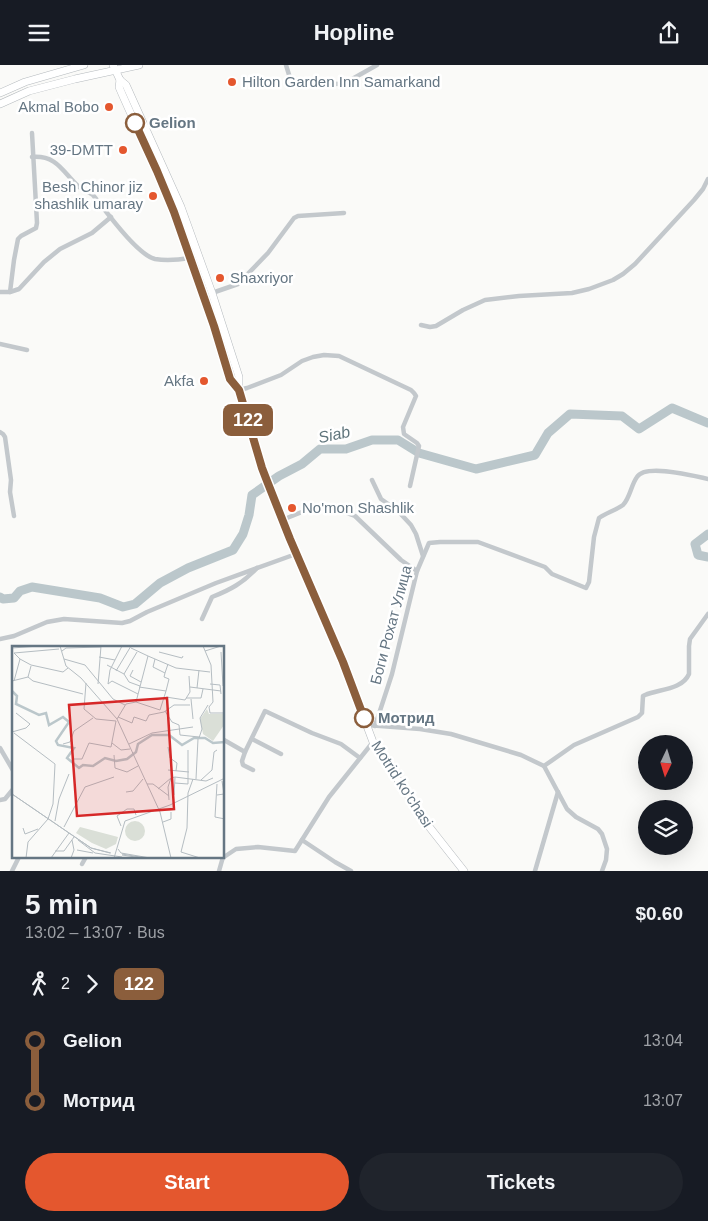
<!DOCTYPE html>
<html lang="en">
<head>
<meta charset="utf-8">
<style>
  body { margin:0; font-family:Arial,sans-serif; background:#20242c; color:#f1f3f6; height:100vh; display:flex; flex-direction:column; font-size:19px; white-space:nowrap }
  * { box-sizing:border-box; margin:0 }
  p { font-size:16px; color:#9ea1a6 }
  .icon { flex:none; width:28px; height:28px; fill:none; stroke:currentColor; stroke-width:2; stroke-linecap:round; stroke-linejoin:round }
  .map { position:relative; height:806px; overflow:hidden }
  .side { display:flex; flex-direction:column; background:#171b24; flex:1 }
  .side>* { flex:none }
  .badge { padding:0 10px; border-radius:8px; font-size:18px; line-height:32px }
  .needle { width:32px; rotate:184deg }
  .controls { position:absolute; left:638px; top:670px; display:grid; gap:10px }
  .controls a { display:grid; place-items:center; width:55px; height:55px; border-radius:50%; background:#171b24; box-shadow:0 5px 20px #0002; font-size:25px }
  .map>.badge { position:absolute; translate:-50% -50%; box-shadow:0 0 0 2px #fff }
  .legs { display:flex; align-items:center; gap:8px; height:55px; padding:0 25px; font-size:16px }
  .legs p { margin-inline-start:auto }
  .summary { display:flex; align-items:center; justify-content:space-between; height:85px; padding:0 25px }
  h1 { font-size:28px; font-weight:800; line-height:38px }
  .cta { display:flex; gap:10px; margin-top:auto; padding:10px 25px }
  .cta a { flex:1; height:58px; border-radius:30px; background:#e4572e; color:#fff; font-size:20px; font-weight:800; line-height:58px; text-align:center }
  .cta a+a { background:#20242c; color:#f1f3f6 }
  ul { padding:0 25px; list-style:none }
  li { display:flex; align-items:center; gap:18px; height:60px; font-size:19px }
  li i { display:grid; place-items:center; width:8px; height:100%; margin:0 6px; background:currentColor }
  li i::after { content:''; width:12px; height:12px; margin:-6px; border:4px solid; border-radius:50%; background:#171b24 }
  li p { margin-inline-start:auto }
  li:first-child i { background:linear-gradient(#0000 50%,currentColor 0) }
  li:last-child i { background:linear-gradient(currentColor 50%,#0000 0) }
  header { display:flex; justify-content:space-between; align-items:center; height:65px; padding:0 25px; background:#171b24; font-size:22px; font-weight:800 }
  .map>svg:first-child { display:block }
</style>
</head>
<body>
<header><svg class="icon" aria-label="menu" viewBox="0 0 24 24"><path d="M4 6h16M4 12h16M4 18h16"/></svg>Hopline<svg class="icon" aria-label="share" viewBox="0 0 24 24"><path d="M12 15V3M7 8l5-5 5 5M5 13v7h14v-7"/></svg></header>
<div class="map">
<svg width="708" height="806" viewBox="0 0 708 806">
  <rect width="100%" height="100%" fill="#fafaf8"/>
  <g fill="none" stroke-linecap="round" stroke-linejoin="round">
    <g stroke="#bbc7cb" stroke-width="9">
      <polyline points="708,469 695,479 698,490 708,492"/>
      <polyline points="0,532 3,534 14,533 20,526 32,522 100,533 123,542 135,539 160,518 188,503 233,485 243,469 249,450 252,430 279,411 302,399 320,384 346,384 372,375 398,375 419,388 476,404 535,390 548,368 570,349 622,351 639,364 672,343 708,358"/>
    </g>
    <g stroke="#b5babe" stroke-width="8">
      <g id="primary">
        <polyline points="113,0 120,15 126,20 181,142 212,228 239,312 239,325 262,403 290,474 343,597 373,677 427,759 464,806"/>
        <polyline points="120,15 119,22 122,29 157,107 174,147 214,261 230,314 239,325"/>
        <polyline points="0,28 25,17 84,0"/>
        <polyline points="0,39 29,26 75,14 139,0"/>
      </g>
    </g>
    <g stroke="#c3c8cc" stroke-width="4.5">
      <polyline points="286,0 290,13 295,18 341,19 345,18 377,0"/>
      <path d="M32,92C58,90 63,108 79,122C83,125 89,127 93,130C105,145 137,190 155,194C166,196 178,195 190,193"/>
      <polyline points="0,227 10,227 14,195 18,174 21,171 36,163 37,158 32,68"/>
      <polyline points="10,227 19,224 44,197 60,184 92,168 111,152"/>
      <polyline points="212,228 238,219 268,188 294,153 298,151 344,148"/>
      <polyline points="421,260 430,262 436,261 463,245 485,235 519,231 572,228 589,224 613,215 623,209 635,199 694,135 703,124 708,114"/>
      <polyline points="0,279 27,285"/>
      <polyline points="239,325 247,323 281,310 302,296 313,292 324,290 339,291 411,325 414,328 416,331 403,362 404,369 417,378 419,381 410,421"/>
      <polyline points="0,367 3,369 5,372 11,415 10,427 14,451"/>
      <polyline points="372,415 381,434 398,446 411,460 416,469 423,491"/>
      <polyline points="282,455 312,443 327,441 355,451 401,495 417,506"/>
      <path d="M202,554L212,532C230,525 243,518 257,503"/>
      <polyline points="0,574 14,571 47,557 64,554 122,558 130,556 147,547 216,518 296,489"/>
      <polyline points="367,660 420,664 451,669 521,690 544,701 567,744 576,752 598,764 602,769 607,784 606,795 602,806"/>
      <path d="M375,661L392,609L417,506L429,478L440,477H478L545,502L552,509L586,523L589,517L594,472L599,453C606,448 616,445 623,440C630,433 631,420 637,412C645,398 694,411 708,414"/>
      <polyline points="252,674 281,689"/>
      <polyline points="224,675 245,687 265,646 312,668 341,679 360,693"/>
      <polyline points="0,683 14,707"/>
      <polyline points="245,687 242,696 243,700 253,705"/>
      <path d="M544,701L574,680L638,652L642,648L643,631L645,630C659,624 682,625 689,609V581L690,574L708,549"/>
      <polyline points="0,735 5,734 14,723"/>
      <polyline points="302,775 335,797 351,806"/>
      <polyline points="224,792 236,784 258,782 295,786 329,732 373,677"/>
      <polyline points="82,799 86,792"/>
      <polyline points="12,806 19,792"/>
      <polyline points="219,806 223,792"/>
      <polyline points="535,806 558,727"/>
    </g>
    <use href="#primary" stroke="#fff" stroke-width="7"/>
  </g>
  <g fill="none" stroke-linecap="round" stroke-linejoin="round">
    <g stroke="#fff" stroke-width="11">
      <polyline id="line-1" points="135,58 157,106 174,147 214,261 230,314 239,325 262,403 267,416 290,474 343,597 364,653"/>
    </g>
    <use href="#line-1" stroke="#8b5e3c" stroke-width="8"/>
  </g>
  <g fill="#e4572e" stroke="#fff" stroke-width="2">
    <circle cx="232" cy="17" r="5"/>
    <circle cx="109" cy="42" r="5"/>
    <circle cx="123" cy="85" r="5"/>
    <circle cx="153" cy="131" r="5"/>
    <circle cx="220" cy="213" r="5"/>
    <circle cx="204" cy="316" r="5"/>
    <circle cx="292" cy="443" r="5"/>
  </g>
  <g fill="#fff" stroke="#8b5e3c" stroke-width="2.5">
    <circle cx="135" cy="58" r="9"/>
    <circle cx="364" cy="653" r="9"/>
  </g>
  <g text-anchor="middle" stroke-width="5" stroke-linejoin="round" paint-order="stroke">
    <g font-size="15" fill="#657683" stroke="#fff" text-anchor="end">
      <text x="242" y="22" text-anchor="start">Hilton Garden Inn Samarkand</text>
      <text x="99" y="47">Akmal Bobo</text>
      <text x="113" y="90">39-DMTT</text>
      <text x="143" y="127">Besh Chinor jiz<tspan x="143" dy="17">shashlik umaray</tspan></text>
      <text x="230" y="218" text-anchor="start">Shaxriyor</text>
      <text x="194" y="321">Akfa</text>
      <text x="302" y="448" text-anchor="start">No'mon Shashlik</text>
    </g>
    <g font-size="15" font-weight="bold" fill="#657683" stroke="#fff" text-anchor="start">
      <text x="149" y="63">Gelion</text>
      <text x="378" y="658">Мотрид</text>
    </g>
    <g font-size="15" fill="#657683" stroke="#fff">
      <text transform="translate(391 560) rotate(-75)" y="5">Боги Рохат Улица</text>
      <text transform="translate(402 719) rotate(57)" y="5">Motrid ko'chasi</text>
    </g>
    <g font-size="16" font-style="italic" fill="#60757c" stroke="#fff">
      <text transform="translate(334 369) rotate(-12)" y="6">Siab</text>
    </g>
  </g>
  <g transform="translate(12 581)">
    <rect width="212" height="212" fill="#fafaf8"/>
    <path d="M195,63L197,68H212V79L201,95L191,88L188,73ZM113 185a10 10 0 1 1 20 0a10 10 0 1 1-20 0ZM68,181L106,191L104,198L94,203L80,197L64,187Z" fill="#dadfd7"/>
    <path fill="none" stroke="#bbc7cb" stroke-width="2.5" d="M0,45L5,50L4,58L27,69L34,67L37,79L51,71L57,76L44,95L46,99L62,102L55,112L67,122L71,119L81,120L93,112L104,115L115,113L124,106L126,98L140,89H157L170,99L182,92H193L201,97L213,96"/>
    <path fill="none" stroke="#b5bdc2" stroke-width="1" d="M48,0L54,20L69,32L105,73L148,166L159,212M191,0L199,19L201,56L197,61L198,67H213M0,2L27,0M119,2L136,10M50,5L54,2L89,1M193,5L209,0M147,6L170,12L171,10M209,6L211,40M87,11L103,14M8,13L2,7L47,3M52,13L73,19L101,53L113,59M143,13L141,21L153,27L156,18M95,19L112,28L117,36L128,40M19,20L16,31L21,35L71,48M121,24L118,30L129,36M104,25L119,0M112,28L125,6M0,35L16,31M2,35L8,13L19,19L51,26L56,22M74,37L72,63L84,73L104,75M86,38L89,0M96,38L98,24L110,0M96,38L100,35L126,48M198,38L208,39L209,48M127,41L154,45L157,33L152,31L153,27M178,41L209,45M185,42L187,24M154,51L173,54L178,46L177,30M174,52H189L191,43M179,53L181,73M124,56L148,64M148,64L154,45M153,65L160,76L167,79L168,89L187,91M106,71L120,77L122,71L134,75L137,69L152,66L162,59H178M105,73L114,58L124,56L136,10L164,22L198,26M0,86L14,82L18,78L4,67M2,87L43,118L41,158L36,173M187,92L190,83L188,72L196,59M100,97L109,104L118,103M51,98L58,96L62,85L81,72M117,98L140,87L181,81M156,101L158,112L165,117L164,125M102,109L103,122L115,126L126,120M61,113H70L77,97L99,101L104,75M156,124L177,126M181,133L176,147L175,182L169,206L188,212M184,133L186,93M189,134L200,124L202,106L205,104M163,137L176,138V104M135,138H141L157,150M205,138L203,171L213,173M146,143L159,132M114,146L121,145L131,133M0,148L79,202L99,207M0,148L79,202L98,207M162,149L163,131L194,135L201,132M205,149L212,148L210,135M157,154L156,141L159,132L163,131M43,175L47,153L57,128M151,176L159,173V166M109,180L105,170L115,163H122L124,169M52,181L73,141L102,131M11,182L13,188L26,183M66,194L83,207L110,211M106,203L109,207L138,212M65,204L81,207M43,205H52L62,191M110,208L134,212M110,209L130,212M14,212L16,196L36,173M39,212L57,187M59,212L62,204L60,194M102,212L113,175L158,159L213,132"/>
    <path fill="#d62828" fill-opacity="0.15" stroke="#d62828" stroke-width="2.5" d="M155,52L162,163L65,170L57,59Z"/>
    <rect width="212" height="212" fill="none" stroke="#657683" stroke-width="2.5"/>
  </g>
</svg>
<div class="controls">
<a><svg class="needle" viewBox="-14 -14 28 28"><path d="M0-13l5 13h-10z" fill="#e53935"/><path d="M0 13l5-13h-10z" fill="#9ea1a6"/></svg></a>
<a><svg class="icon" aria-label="layers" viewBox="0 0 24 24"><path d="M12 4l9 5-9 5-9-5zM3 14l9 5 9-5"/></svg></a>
</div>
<b class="badge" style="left:248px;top:355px;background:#8b5e3c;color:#fff">122</b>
</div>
<section class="side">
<div class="summary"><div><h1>5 min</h1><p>13:02 – 13:07 · Bus</p></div><b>$0.60</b></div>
<div class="legs"><svg class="icon" aria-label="walk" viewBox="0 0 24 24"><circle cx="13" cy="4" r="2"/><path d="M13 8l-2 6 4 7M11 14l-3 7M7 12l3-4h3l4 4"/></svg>2<svg class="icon" aria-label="forward" viewBox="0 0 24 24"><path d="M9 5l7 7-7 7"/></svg><b class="badge" style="background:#8b5e3c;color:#fff">122</b></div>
<ul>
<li><i style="color:#8b5e3c"></i><b>Gelion</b><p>13:04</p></li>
<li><i style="color:#8b5e3c"></i><b>Мотрид</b><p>13:07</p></li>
</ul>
<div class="cta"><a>Start</a><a>Tickets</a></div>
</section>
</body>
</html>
